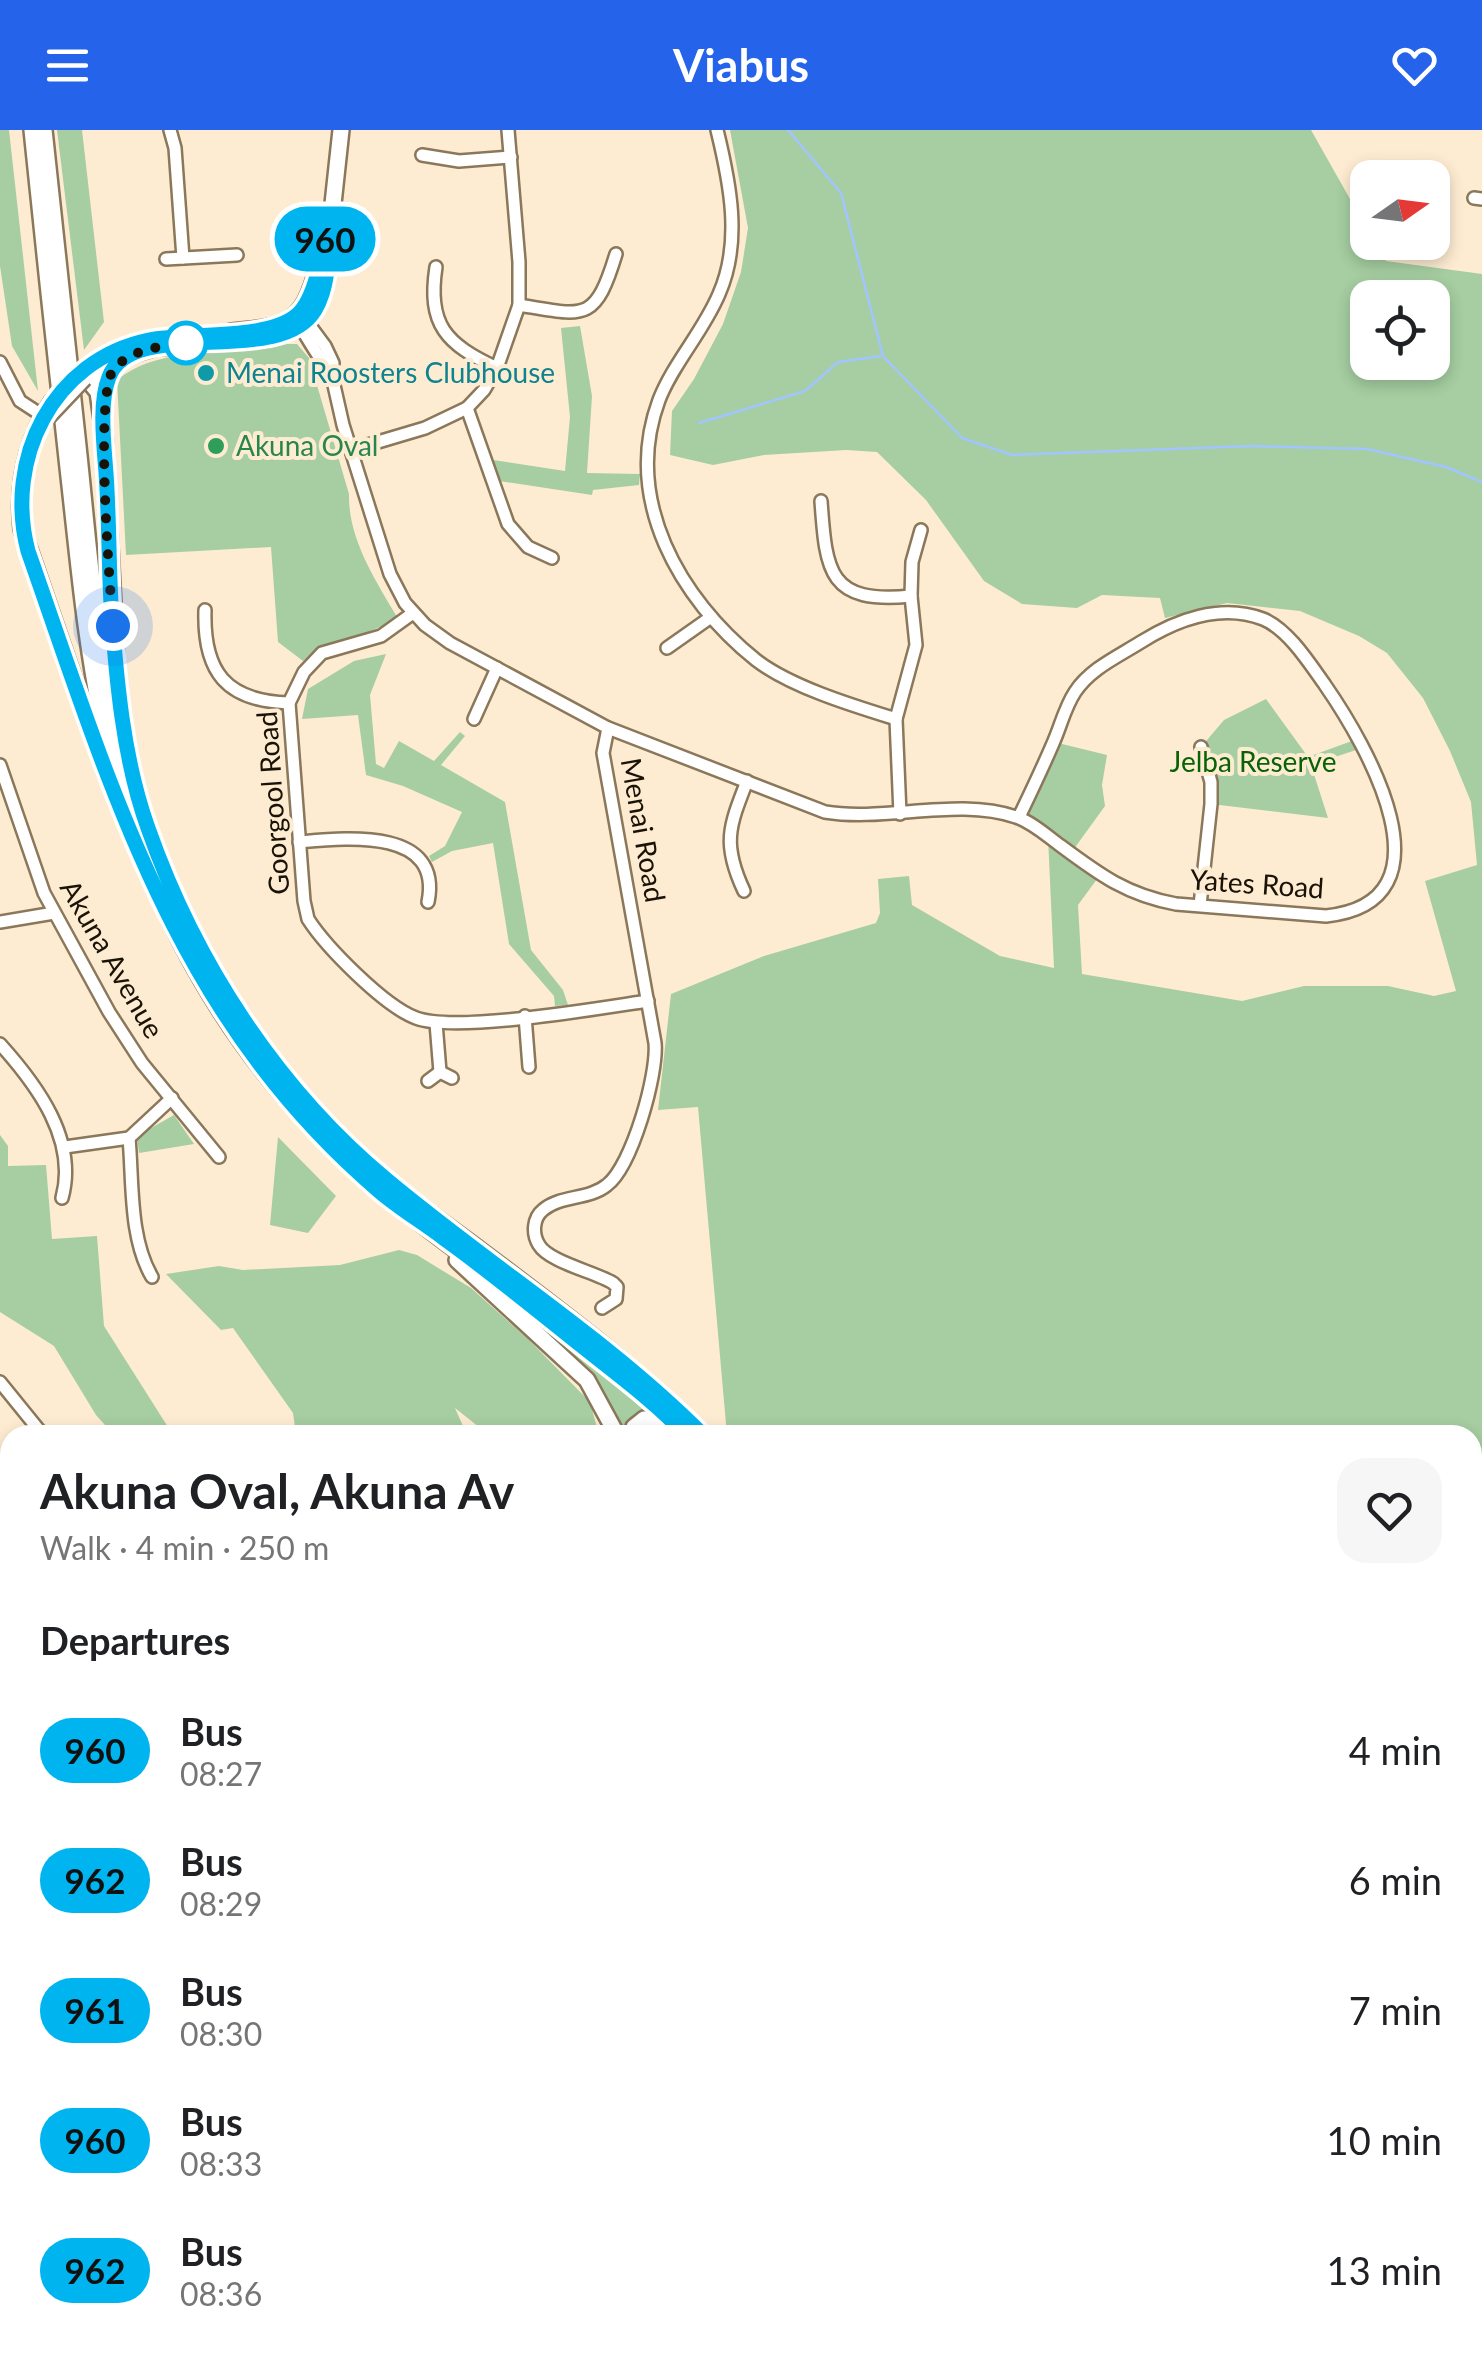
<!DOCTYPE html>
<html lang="en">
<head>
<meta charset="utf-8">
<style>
  body { margin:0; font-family:Lato,sans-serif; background:#f6f6f6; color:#202124; height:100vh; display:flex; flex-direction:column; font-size:38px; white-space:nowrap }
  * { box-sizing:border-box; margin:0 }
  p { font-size:32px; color:#757577 }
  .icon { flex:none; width:55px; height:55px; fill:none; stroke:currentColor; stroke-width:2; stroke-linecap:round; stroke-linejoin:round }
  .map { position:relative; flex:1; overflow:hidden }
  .sheet { position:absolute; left:0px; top:1295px; width:1482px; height:932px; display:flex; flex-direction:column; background:#fff; border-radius:30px 30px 0 0; box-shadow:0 5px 15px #0003 }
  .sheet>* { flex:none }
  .badge { padding:0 20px; border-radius:32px; font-size:35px; line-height:65px }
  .needle { width:65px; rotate:76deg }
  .tools { position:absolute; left:1350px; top:30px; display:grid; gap:20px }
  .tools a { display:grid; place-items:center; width:100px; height:100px; border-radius:20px; background:#fff; box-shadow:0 5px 15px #0003; font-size:50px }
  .you { position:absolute; width:50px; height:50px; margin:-25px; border:8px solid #fff; border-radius:50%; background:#1a73e8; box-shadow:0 0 0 15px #1a73e833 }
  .map>.badge { position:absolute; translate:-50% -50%; box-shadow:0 0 0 5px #fff }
  h2 { padding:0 40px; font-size:38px; line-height:90px }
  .round { display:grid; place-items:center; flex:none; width:105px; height:105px; border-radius:30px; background:#f6f6f6 }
  .summary { display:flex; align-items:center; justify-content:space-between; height:170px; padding:0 40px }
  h1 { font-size:48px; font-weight:700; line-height:75px }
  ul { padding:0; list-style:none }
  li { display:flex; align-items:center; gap:30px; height:130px; padding:0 40px }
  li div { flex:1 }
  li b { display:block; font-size:38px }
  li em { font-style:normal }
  li .badge { min-width:110px; font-weight:700; text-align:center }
  header { display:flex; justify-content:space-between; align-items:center; height:130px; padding:0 40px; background:#2563eb; color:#fff; font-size:45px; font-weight:700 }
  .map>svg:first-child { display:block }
</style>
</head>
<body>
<header><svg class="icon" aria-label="menu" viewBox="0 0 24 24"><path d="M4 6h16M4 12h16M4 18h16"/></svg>Viabus<svg class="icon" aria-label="heart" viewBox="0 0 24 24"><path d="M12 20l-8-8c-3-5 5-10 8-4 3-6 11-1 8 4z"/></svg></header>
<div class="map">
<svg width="1482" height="2227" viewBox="0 0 1482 2227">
  <rect width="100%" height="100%" fill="#feecd2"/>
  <g fill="#a6cea2" fill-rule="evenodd">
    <polygon points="0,0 9,0 38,261 12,216 0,136"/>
    <polygon points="57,0 82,0 104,192 84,220"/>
    <path d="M730,0H1311L1367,99L1368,112L1375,113L1386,131L1482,144V1431L1473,1434L1472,1305H727L698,977L658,980L671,864L764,826L876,793L880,783L878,749L909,746L912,775L1000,826L1054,838L1048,707L1019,687L1054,612L1107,625L1102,655L1105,676L1071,723L1100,745L1078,775L1082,844L1242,871L1304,856H1388L1434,866L1456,861L1425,751L1477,735L1471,672L1450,621L1423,568L1387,523L1359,506L1300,481L1227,473L1165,488L1160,468L1102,465L1077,478L1022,474L984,451L926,370L877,322L846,320L764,325L713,335L670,325L672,281L694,249L723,194L741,142L748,98ZM1368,168H1432V232H1368Z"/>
    <polygon points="580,196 592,266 587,343 640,344 639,355 593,360 592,365 499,351 493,330 565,341 570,287 561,198"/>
    <path d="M287,214H297L309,228L349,364C348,409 375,449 397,487C368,509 330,505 303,531L278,512L271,417L126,425L117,250C164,212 232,229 287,214Z"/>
    <polygon points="386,524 370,565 376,634 384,638 399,611 434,631 460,602 465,606 441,635 505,672 531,820 563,860 568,875 555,876 554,866 509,814 493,713 452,721 432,732 429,726 445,716 462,682 403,656 366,645 358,585 302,589 308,559 354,531"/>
    <polygon points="1266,569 1308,627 1360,608 1365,617 1311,635 1328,688 1211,674 1201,617 1224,590"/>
    <polygon points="174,985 194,1014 139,1023 137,1006"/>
    <polygon points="0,1005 8,1016 8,1036 46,1035 52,1109 97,1106 104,1196 173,1305 114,1305 96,1285 54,1216 0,1182"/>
    <polygon points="278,1007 336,1066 308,1103 270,1095"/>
    <polygon points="399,1120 417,1125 471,1158 529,1210 590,1272 599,1305 489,1305 455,1278 467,1305 296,1305 293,1283 233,1198 221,1200 166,1144 219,1136 243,1140 340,1135"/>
    <polygon points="538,1193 646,1278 630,1291 626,1305 622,1305 536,1196"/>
    <polygon points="1478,1669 1482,1669 1482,1777 1473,1785 1472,1674"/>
    <polygon points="1482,1844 1482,2227 825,2227 824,2218 1472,2218 1472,1851"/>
    <polygon points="0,2076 10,2079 10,2218 342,2218 348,2227 0,2227"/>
  </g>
  <g fill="#a2c5ff">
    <polygon points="1482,1431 1482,1648 1473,1655 1472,1434"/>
    <polygon points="0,1607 10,1610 10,1778 0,1773"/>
  </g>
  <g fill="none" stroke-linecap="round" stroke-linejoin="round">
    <g stroke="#a2c5ff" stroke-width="2.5">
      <polyline points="788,0 841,63 883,226 962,308 1012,325 1251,316 1367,319 1446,337 1482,352"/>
      <polyline points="699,293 805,261 838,232 881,226"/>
    </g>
    <g stroke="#8b7759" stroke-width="16">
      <g id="minor">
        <polyline points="170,0 175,18 183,128"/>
        <path d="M717,0C730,53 742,112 719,164C703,202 674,232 659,270C622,370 680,469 756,530C791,557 854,576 896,589"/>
        <polyline points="422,25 459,31 511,27"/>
        <polyline points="1474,68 1482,69"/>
        <polyline points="166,129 237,125"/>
        <path d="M436,137C427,195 446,214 497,238"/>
        <path d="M519,175C585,186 595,193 616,124"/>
        <path d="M302,185L325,216L333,233L331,242L343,295L390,444L405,473L425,495L450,513L608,598L825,682C886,692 958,667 1016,687C1032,692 1047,706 1061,716C1100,745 1127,765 1176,774L1326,786C1458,772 1366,614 1325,555C1310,534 1288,499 1263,489C1221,473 1176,490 1141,512C1117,527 1090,539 1075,562C1065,577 1061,595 1054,611C1043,637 1031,662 1019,687"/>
        <path d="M298,193C306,205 322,235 331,242"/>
        <polyline points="0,232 20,271 43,286"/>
        <polyline points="467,278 508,394 528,417 552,428"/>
        <polyline points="351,320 425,298 467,278 484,260 497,238 519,175 519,132 508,0"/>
        <path d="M821,371C826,443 829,474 911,466"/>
        <path d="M205,480C203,542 226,571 289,573"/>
        <path d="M413,483L381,506L322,523L304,542L289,573L304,771L308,789C326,817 384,876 416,888C456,903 600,878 648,871"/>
        <polyline points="667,518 711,487"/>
        <polyline points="474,589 497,538"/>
        <polyline points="0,635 44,763 109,882 142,933 219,1027"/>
        <polyline points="900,684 896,589 916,515 911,466 912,432 921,400"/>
        <path d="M299,712C345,708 443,697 428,772"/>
        <path d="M744,761C722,714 729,697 747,651"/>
        <polyline points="1200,775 1211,674 1211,652 1201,617"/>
        <polyline points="0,792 54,783"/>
        <polyline points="525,886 529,937"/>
        <polyline points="436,893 440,942"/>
        <path d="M0,914C37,955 78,1010 62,1068"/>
        <polyline points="428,951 440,942 452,948"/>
        <path d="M129,1008C133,1052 129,1108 152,1147"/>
        <polyline points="65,1017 129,1008 172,968"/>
        <path d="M602,1178L616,1169L617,1157L613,1153C595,1142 549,1132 539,1115C532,1104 533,1088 543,1080C560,1065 589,1070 607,1055C632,1036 658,944 655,913L603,623L608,598"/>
        <polyline points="0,1252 43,1305"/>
        <polyline points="0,1495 8,1468 3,1441"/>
        <polyline points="0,1528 10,1532"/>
        <polyline points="0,1896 10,1920"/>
        <polyline points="0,1924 10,1939"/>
        <polyline points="10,1947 5,1956 10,1970"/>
        <polyline points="0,2019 10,2025"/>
        <polyline points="689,2227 696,2218"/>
      </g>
    </g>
    <g stroke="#8b7759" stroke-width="20">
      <g id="major">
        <path d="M32,0C44,116 56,231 69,347C78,426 85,507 101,585C135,745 209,895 326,1011C436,1120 578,1193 686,1305"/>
        <path d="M44,0C55,105 67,211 78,316C88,408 94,503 116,593C154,752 234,908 354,1021C393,1059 438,1089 482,1122C558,1179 635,1237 703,1305"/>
        <path d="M231,202C287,197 303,195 318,137"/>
        <polyline points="75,248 88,250 98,262 104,304 117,549"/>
        <polyline points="84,248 115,229 157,217 265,209 301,197 314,182 324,157 341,0"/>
        <path d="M52,272C27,310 17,353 22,399L106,643"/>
        <polyline points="457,1130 587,1250 617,1305"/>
        <polyline points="632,1305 634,1297 644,1289 668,1291"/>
        <polyline points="639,2227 646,2218"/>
        <polyline points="656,2227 662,2218"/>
      </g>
    </g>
    <use href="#minor" stroke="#fff" stroke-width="11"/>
    <use href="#major" stroke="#fff" stroke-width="15"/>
    <g stroke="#8b7759" stroke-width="20" stroke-linecap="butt">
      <polyline id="major-bridge" points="48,286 84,248"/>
    </g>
    <use href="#major-bridge" stroke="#fff" stroke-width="15"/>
  </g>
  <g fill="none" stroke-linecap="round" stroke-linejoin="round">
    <g stroke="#fff" stroke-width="22">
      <path id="line" d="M686,1305C655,1272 618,1245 583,1217C538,1181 493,1144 446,1110C424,1093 400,1079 379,1061C176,887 113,663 28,421C4,330 52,230 149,210C188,202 267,211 297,185C318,167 324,111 330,85C328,115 331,153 315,180C280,239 132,185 109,247C97,277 106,328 107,360C109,398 109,436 111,474C116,547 123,629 148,698C195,832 277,959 387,1050C491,1137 606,1208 703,1305"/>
    </g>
    <use href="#line" stroke="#00b5ef" stroke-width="15"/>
    <path stroke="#191207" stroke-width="10" stroke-dasharray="0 18" d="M113,496C110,456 94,261 114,239C131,219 162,216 186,213"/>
  </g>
  <circle fill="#fff" stroke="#00b5ef" stroke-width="5" cx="186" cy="213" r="20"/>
  <circle fill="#0f9aa8" stroke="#feecd2" stroke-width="4" cx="206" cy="243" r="10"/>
  <circle fill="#2e9e5b" stroke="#feecd2" stroke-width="4" cx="216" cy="316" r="10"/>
  <g text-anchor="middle" stroke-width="8" stroke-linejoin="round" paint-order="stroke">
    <g font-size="28" fill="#0d838f" stroke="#feecd2" text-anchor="start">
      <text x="226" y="253">Menai Roosters Clubhouse</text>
    </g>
    <g font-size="28" fill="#27864d" stroke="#feecd2" text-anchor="start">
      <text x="236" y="326">Akuna Oval</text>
    </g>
    <g font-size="28" fill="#096205" stroke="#feecd2">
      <text x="1253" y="642">Jelba Reserve</text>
    </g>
    <g font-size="28" fill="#191207" stroke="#feecd2">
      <text transform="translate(273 673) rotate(-94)" y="10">Goorgool Road</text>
      <text transform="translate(643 700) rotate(80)" y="10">Menai Road</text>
      <text transform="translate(1257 754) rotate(4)" y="10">Yates Road</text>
      <text transform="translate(112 829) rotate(60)" y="10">Akuna Avenue</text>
    </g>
  </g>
</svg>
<div class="tools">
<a><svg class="needle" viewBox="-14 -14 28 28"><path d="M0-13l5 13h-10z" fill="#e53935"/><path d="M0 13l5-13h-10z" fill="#757577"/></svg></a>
<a><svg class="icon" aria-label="locate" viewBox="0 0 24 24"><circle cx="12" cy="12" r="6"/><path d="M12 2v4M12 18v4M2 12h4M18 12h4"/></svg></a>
</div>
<div class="you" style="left:113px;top:496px"></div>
<b class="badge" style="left:325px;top:109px;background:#00b5ef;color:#111">960</b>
<section class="sheet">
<div class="summary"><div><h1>Akuna Oval, Akuna Av</h1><p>Walk · 4 min · 250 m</p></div><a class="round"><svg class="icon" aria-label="heart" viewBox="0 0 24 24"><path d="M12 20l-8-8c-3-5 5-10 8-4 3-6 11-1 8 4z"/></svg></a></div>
<h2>Departures</h2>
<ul>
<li><span class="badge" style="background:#00b5ef;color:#111">960</span><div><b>Bus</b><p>08:27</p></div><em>4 min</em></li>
<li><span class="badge" style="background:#00b5ef;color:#111">962</span><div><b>Bus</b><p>08:29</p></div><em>6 min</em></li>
<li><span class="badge" style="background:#00b5ef;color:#111">961</span><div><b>Bus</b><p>08:30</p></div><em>7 min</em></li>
<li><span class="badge" style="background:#00b5ef;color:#111">960</span><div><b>Bus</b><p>08:33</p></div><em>10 min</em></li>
<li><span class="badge" style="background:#00b5ef;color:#111">962</span><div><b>Bus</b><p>08:36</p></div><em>13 min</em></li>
</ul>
</section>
</div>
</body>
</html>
